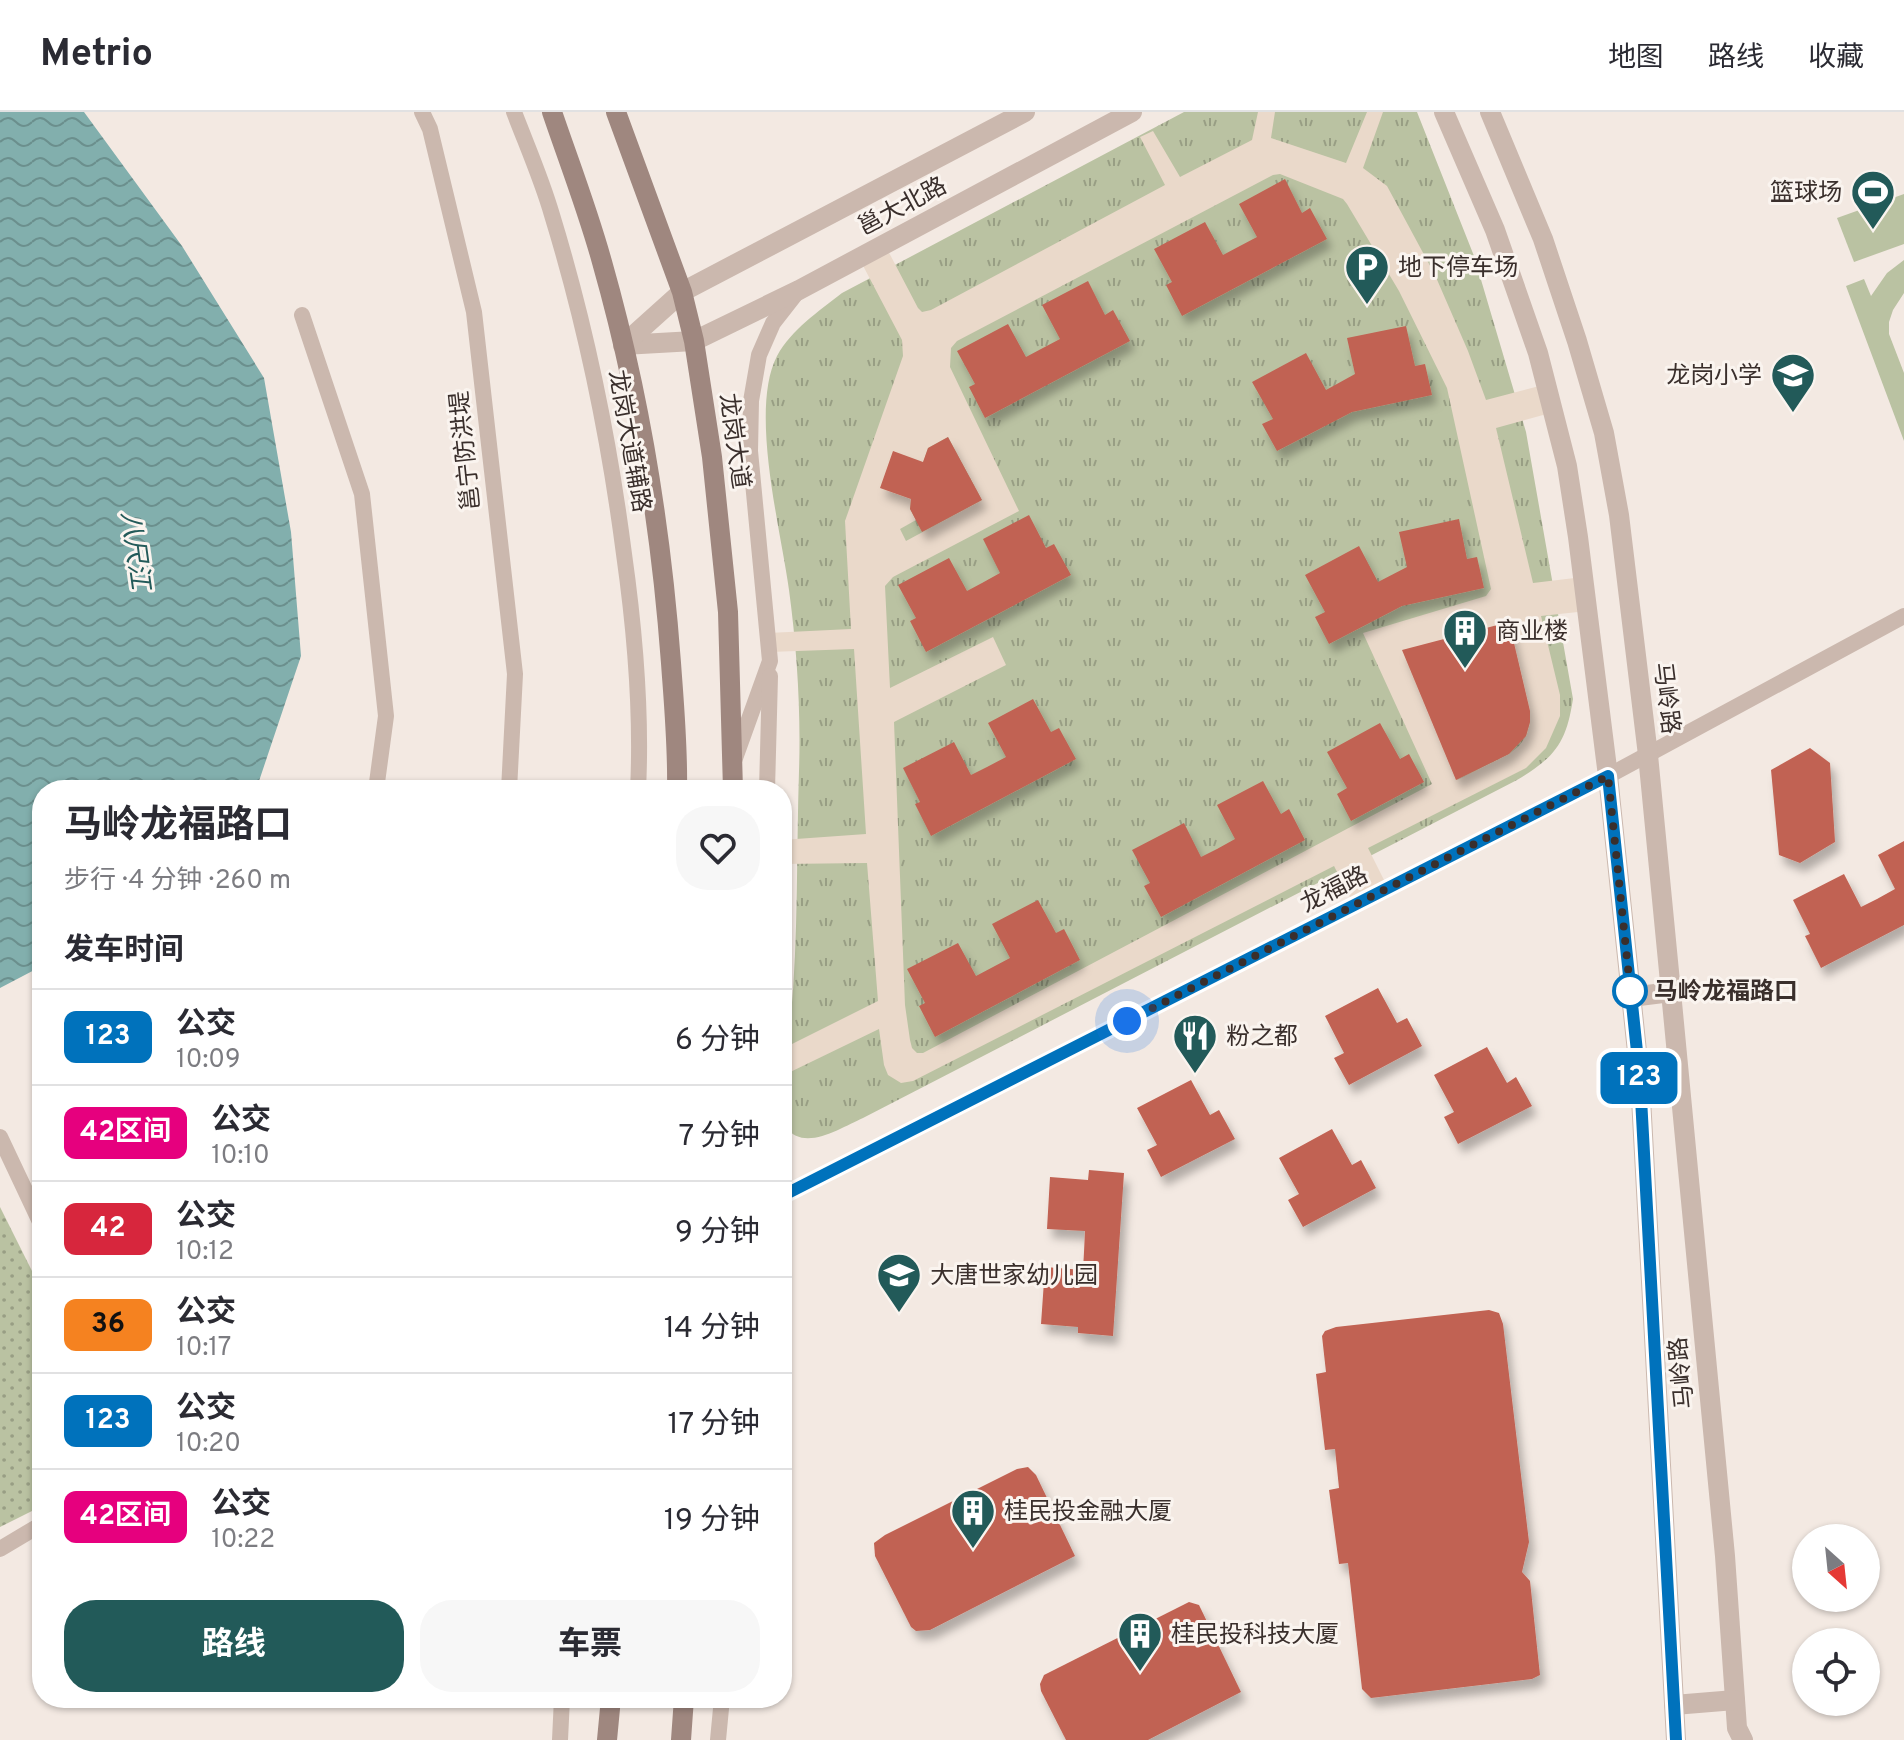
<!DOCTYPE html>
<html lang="zh">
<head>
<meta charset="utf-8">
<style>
  body { margin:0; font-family:Overpass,"Noto Sans SC",sans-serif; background:#f7f7f7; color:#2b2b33; height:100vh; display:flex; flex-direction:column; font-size:30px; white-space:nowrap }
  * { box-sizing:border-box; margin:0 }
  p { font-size:26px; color:#7c7c81 }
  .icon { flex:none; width:44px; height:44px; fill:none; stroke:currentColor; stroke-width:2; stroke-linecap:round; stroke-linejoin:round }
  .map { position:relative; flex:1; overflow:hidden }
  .details { position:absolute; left:32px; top:668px; width:760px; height:928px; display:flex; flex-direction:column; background:#fff; border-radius:32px; box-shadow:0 2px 6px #0004 }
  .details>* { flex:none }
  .badge { padding:0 16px; border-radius:12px; font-size:28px; line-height:52px }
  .needle { width:52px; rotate:153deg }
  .buttons { position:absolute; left:1792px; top:1412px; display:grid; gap:16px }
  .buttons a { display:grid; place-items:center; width:88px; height:88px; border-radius:50%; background:#fff; box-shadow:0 2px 6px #0004; font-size:40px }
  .you { position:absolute; width:40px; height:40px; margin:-20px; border:6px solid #fff; border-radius:50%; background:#1a73e8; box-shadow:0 0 0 12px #1a73e833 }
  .map>.badge { position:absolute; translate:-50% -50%; box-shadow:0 0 0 4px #fff }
  h2 { padding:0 32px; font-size:30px; line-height:72px }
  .round { display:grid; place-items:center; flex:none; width:84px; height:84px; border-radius:32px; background:#f7f7f7 }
  .overview { display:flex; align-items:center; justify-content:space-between; height:136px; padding:0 32px }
  h1 { font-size:38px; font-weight:700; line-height:60px }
  .button { display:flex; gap:16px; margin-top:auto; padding:16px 32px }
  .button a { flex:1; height:92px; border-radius:32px; background:#225a59; color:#fff; font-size:32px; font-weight:700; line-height:92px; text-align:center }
  .button a+a { background:#f7f7f7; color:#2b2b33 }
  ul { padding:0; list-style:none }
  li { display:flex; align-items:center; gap:24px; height:96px; padding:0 32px; border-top:2px solid #e1e1e2 }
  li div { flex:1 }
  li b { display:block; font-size:30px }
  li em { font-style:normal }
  li .badge { min-width:88px; font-weight:700; text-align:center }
  header { display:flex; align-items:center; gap:48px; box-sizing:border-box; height:112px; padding:0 40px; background:#fff; border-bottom:2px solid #e1e1e2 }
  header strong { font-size:38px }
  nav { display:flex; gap:44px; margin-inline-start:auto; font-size:28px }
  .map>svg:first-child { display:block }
</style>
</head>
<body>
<header>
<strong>Metrio</strong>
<nav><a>地图</a><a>路线</a><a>收藏</a></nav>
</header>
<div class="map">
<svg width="1904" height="1628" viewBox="0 0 1904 1628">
  <defs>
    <pattern id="grass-tufts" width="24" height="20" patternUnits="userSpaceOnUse" patternTransform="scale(2)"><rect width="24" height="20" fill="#bac2a2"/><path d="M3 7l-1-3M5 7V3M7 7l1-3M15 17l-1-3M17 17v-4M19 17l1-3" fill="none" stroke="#989e84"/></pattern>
    <pattern id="park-dots" width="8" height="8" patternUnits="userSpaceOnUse" patternTransform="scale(2)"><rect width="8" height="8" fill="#bac2a2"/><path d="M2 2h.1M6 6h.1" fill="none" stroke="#989e84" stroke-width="1.8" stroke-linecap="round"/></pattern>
    <pattern id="water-waves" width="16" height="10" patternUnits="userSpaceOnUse" patternTransform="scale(2)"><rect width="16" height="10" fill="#82afad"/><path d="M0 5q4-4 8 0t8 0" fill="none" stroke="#6b8f8d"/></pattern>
    <filter id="shadow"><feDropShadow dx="5" dy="9" stdDeviation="4" flood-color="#0004"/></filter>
  </defs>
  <rect width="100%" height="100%" fill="#f3e9e2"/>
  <path fill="url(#grass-tufts)" d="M1184,0H1417L1474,144L1526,320L1573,587C1566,632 1555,645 1517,668L863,1006C842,1015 804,1041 786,1015C775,999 786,952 788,932C799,842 796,750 799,659C801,600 797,537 789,478C781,418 749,298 777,244C792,217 818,200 842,181Z"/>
  <polygon fill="url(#park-dots)" points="0,1095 42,1179 42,1394 0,1415"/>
  <g fill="#bac2a2">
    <polygon points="1904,82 1904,132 1854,150 1837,106"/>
    <polygon points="1904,148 1904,181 1893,198 1889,210 1889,222 1904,261 1904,329 1846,174 1864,167 1871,184 1887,161"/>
  </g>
  <path fill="#ead9ca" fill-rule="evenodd" d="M1258,0H1275L1271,26L1346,51L1367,0H1383L1363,56L1387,74L1435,163L1468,239L1486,288L1547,272L1554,300L1496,316L1533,471L1583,465L1587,499L1541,504L1560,583V604L1546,636L1526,656L1368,736L1388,776L1354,793L1334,754L913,969L901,971L888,963L884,953L879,917L782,964V937L878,889L867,751L782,752V728L866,722L854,537L769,540L768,521L851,517L845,409L903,244L902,228L859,146L885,133L918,196L922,200L931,198L1165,73L1140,25L1153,19L1180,65L1252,28ZM1280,62L1343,87L1347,92L1399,179L1447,276L1491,477L1486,484L1363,521L1432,672L923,941H917L912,936L910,928L905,893L894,610L1006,553L993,525L890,576L885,474L893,465L1019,399L950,255L951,236L957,229L1273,63ZM948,325L982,388L906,429L900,417L916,408L910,397L911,387L928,336ZM1403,538L1530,599V610L1526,624L1519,634L1509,642L1457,668Z"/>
  <polygon fill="url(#water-waves)" points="0,0 84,0 182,134 264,266 291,420 301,544 256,678 42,678 42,854 0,876"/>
  <g fill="#c16252" filter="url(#shadow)">
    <polygon points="1285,67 1302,101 1310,96 1327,127 1182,204 1166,173 1172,170 1154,137 1205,110 1223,143 1238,135 1257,125 1239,92"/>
    <polygon points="1088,169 1105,203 1113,198 1130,229 985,306 969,275 975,272 957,239 1008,212 1026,245 1041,237 1060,227 1042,193"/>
    <polygon points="1406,214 1415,254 1425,252 1432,283 1352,300 1277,339 1262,312 1273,307 1252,270 1306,241 1326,278 1355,262 1347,226"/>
    <polygon points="948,325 982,388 922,420 910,397 911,387 880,376 893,339 923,350 928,336"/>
    <polygon points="1029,403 1046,436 1054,432 1071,463 926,540 910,509 916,506 898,473 949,446 967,479 982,471 1000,461 983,427"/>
    <polygon points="1459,407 1467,447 1477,445 1484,476 1402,494 1329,532 1315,505 1325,500 1305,463 1359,434 1378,470 1407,455 1399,420"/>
    <polygon points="1509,510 1530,599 1530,610 1526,624 1509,642 1456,668 1402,538"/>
    <polygon points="1033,587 1051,620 1059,616 1076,647 931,724 915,692 920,690 903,656 954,630 971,663 987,655 1006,645 988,611"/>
    <polygon points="1380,611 1400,647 1409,642 1424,670 1351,709 1337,682 1347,676 1327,640"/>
    <polygon points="1810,636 1830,651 1835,730 1800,751 1779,743 1771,658"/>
    <polygon points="1263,669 1281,702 1289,697 1305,728 1161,805 1144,774 1150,771 1132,738 1184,711 1201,745 1217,737 1235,727 1217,693"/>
    <polygon points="1904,729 1904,813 1821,856 1805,824 1810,822 1793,788 1844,762 1861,795 1877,787 1895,777 1878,743"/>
    <polygon points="1038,788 1056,821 1064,817 1080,848 935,925 919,894 925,891 907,857 958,831 976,864 1010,846 992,812"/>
    <polygon points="1378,876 1397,911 1407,906 1422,934 1349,973 1334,946 1344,941 1325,904"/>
    <polygon points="1487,935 1507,971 1516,965 1532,994 1458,1032 1444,1005 1454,1000 1434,963"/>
    <polygon points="1191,968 1210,1003 1219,998 1235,1027 1161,1065 1147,1038 1157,1033 1137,996"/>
    <polygon points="1332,1017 1352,1053 1361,1048 1376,1076 1303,1115 1288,1088 1299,1082 1279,1046"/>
    <polygon points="1089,1058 1124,1061 1113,1224 1078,1221 1078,1215 1041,1212 1045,1155 1083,1158 1084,1140 1085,1119 1047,1117 1050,1065 1088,1068"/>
    <polygon points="1489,1198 1499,1201 1503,1212 1529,1430 1522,1460 1530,1469 1540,1563 1532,1567 1371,1586 1362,1577 1348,1451 1339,1452 1336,1430 1329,1378 1339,1376 1335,1337 1325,1338 1316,1262 1326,1260 1322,1224 1325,1219 1336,1215"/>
    <polygon points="1028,1355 1036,1363 1075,1444 930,1518 916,1519 911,1515 875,1444 874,1431 885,1423 1017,1357"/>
    <polygon points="1189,1490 1199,1493 1241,1580 1148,1628 1066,1628 1041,1579 1040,1572 1044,1563"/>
  </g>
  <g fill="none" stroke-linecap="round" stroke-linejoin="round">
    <g stroke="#cbb8ae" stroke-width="16">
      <polyline points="422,0 430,17 474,200 515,562 509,678"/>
      <path d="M514,0C527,34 542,68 552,103C586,214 609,326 624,442C635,520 642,599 638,678"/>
      <polyline points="302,203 362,382 386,604 376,678"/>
      <polyline points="734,649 770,549 750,339 751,289 759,243 773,211 798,179"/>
      <polyline points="767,678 770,564"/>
      <polyline points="0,1025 42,1114"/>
      <polyline points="782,1084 1608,664 1904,504"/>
      <polyline points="0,1437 42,1412"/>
      <polyline points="560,1628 562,1586"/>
      <polyline points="718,1628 722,1586"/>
    </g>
    <g stroke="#cbb8ae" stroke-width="20">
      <polyline points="1444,0 1495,118 1538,241 1567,354 1578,425 1608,664 1640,968 1676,1628"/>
      <polyline points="1490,0 1543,127 1577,229 1604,321 1619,403 1648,643 1671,880 1725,1444 1737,1616 1743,1628"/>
      <polyline points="623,233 694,229 799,178 1132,0"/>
      <polyline points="623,233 682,180 1025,0"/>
      <polyline points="1631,885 1671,880"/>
      <polyline points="1674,1593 1735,1588"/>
    </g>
    <g stroke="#9f877f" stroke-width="20">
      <path d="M552,0C569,50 588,99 602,150C639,280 661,415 671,551C674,593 678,636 677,678"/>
      <polyline points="616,0 682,180 694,229 712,345 728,500 733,678"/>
      <polyline points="607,1628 611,1586"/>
      <polyline points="681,1628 684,1586"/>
    </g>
  </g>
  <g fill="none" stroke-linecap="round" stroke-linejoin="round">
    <g stroke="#fff" stroke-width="18">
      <polyline id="line" points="782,1084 1608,664 1640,968 1676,1628"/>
    </g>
    <use href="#line" stroke="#0072bc" stroke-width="12"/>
    <polyline stroke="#3a2f2c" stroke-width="8" stroke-dasharray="0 14.4" points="1127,909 1608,664 1631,885 1630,879"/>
  </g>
  <defs>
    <g id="stadium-pin" transform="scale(2.3)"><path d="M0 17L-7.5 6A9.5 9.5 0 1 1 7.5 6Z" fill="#225a59" stroke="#faf4ef"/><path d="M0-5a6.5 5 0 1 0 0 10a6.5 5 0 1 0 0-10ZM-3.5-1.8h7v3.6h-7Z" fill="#fff"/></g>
    <g id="parking-pin" transform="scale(2.3)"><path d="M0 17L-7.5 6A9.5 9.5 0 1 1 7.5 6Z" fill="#225a59" stroke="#faf4ef"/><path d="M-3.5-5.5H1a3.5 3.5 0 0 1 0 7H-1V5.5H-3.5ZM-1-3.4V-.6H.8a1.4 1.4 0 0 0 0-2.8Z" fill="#fff"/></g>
    <g id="school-pin" transform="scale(2.3)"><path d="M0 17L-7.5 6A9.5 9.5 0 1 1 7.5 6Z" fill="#225a59" stroke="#faf4ef"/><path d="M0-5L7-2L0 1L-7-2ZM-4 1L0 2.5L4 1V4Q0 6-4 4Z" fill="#fff"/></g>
    <g id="building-pin" transform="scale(2.3)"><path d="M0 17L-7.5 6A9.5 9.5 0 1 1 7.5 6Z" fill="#225a59" stroke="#faf4ef"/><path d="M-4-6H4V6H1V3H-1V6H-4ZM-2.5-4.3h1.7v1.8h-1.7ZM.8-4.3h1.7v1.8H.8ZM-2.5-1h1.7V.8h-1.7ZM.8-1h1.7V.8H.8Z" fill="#fff"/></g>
    <g id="restaurant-pin" transform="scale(2.3)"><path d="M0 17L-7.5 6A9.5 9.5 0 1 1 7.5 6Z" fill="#225a59" stroke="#faf4ef"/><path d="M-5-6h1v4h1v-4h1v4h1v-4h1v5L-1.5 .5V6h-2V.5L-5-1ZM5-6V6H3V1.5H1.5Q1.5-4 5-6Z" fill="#fff"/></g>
  </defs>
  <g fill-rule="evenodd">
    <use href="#stadium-pin" x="1873" y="80"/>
    <use href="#parking-pin" x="1367" y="155"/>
    <use href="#school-pin" x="1793" y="263"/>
    <use href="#building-pin" x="1465" y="519"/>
    <use href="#restaurant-pin" x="1195" y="924"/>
    <use href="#school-pin" x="899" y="1163"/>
    <use href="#building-pin" x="973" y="1399"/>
    <use href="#building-pin" x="1140" y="1522"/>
  </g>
  <circle fill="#fff" stroke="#0072bc" stroke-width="4" cx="1630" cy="879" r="16"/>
  <g text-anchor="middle" stroke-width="6" stroke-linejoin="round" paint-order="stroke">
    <g font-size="24" fill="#3a2f2c" stroke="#faf4ef" text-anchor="start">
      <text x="1842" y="88" text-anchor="end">篮球场</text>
      <text x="1398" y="163">地下停车场</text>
      <text x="1762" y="271" text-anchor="end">龙岗小学</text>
      <text x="1496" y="527">商业楼</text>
      <text x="1226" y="932">粉之都</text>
      <text x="930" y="1171">大唐世家幼儿园</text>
      <text x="1004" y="1407">桂民投金融大厦</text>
      <text x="1171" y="1530">桂民投科技大厦</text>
    </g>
    <g font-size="24" fill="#3a2f2c" stroke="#faf4ef">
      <text transform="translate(902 94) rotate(-28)" y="8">邕大北路</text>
      <text transform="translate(630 329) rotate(80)" y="8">龙岗大道辅路</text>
      <text transform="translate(735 329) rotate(82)" y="8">龙岗大道</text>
      <text transform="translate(465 339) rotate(-96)" y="8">邕宁防洪堤</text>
      <text transform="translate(1667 586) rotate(83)" y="8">马岭路</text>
      <text transform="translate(1334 777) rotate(-27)" y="8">龙福路</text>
      <text transform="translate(1681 1261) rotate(-96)" y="8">马岭路</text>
    </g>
    <g font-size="24" font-weight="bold" fill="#3a2f2c" stroke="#faf4ef" text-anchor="start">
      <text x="1654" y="887">马岭龙福路口</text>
    </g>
    <g font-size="26" font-style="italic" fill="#225a59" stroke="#faf4ef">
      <text transform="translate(136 438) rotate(82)" y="9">八尺江</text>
    </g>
  </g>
</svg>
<div class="buttons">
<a><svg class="needle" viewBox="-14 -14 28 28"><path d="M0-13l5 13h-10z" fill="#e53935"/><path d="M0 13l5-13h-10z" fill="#7c7c81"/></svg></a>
<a><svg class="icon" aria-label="locate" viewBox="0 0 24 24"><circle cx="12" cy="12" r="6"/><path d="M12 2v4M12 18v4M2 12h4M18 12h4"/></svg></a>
</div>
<div class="you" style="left:1127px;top:909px"></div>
<b class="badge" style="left:1639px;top:966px;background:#0072bc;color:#fff">123</b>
<section class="details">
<div class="overview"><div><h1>马岭龙福路口</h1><p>步行 · 4 分钟 · 260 m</p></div><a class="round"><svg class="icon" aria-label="heart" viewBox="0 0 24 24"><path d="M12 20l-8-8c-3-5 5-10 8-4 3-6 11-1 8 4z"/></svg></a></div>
<h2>发车时间</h2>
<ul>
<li><span class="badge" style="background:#0072bc;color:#fff">123</span><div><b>公交</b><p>10:09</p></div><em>6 分钟</em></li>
<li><span class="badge" style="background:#e6007e;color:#fff">42区间</span><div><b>公交</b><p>10:10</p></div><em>7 分钟</em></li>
<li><span class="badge" style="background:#d7263d;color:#fff">42</span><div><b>公交</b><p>10:12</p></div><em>9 分钟</em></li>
<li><span class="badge" style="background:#f58220;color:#111">36</span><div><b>公交</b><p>10:17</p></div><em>14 分钟</em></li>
<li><span class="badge" style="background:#0072bc;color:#fff">123</span><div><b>公交</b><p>10:20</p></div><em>17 分钟</em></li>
<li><span class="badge" style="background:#e6007e;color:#fff">42区间</span><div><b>公交</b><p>10:22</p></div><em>19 分钟</em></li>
</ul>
<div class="button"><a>路线</a><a>车票</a></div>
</section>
</div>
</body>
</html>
